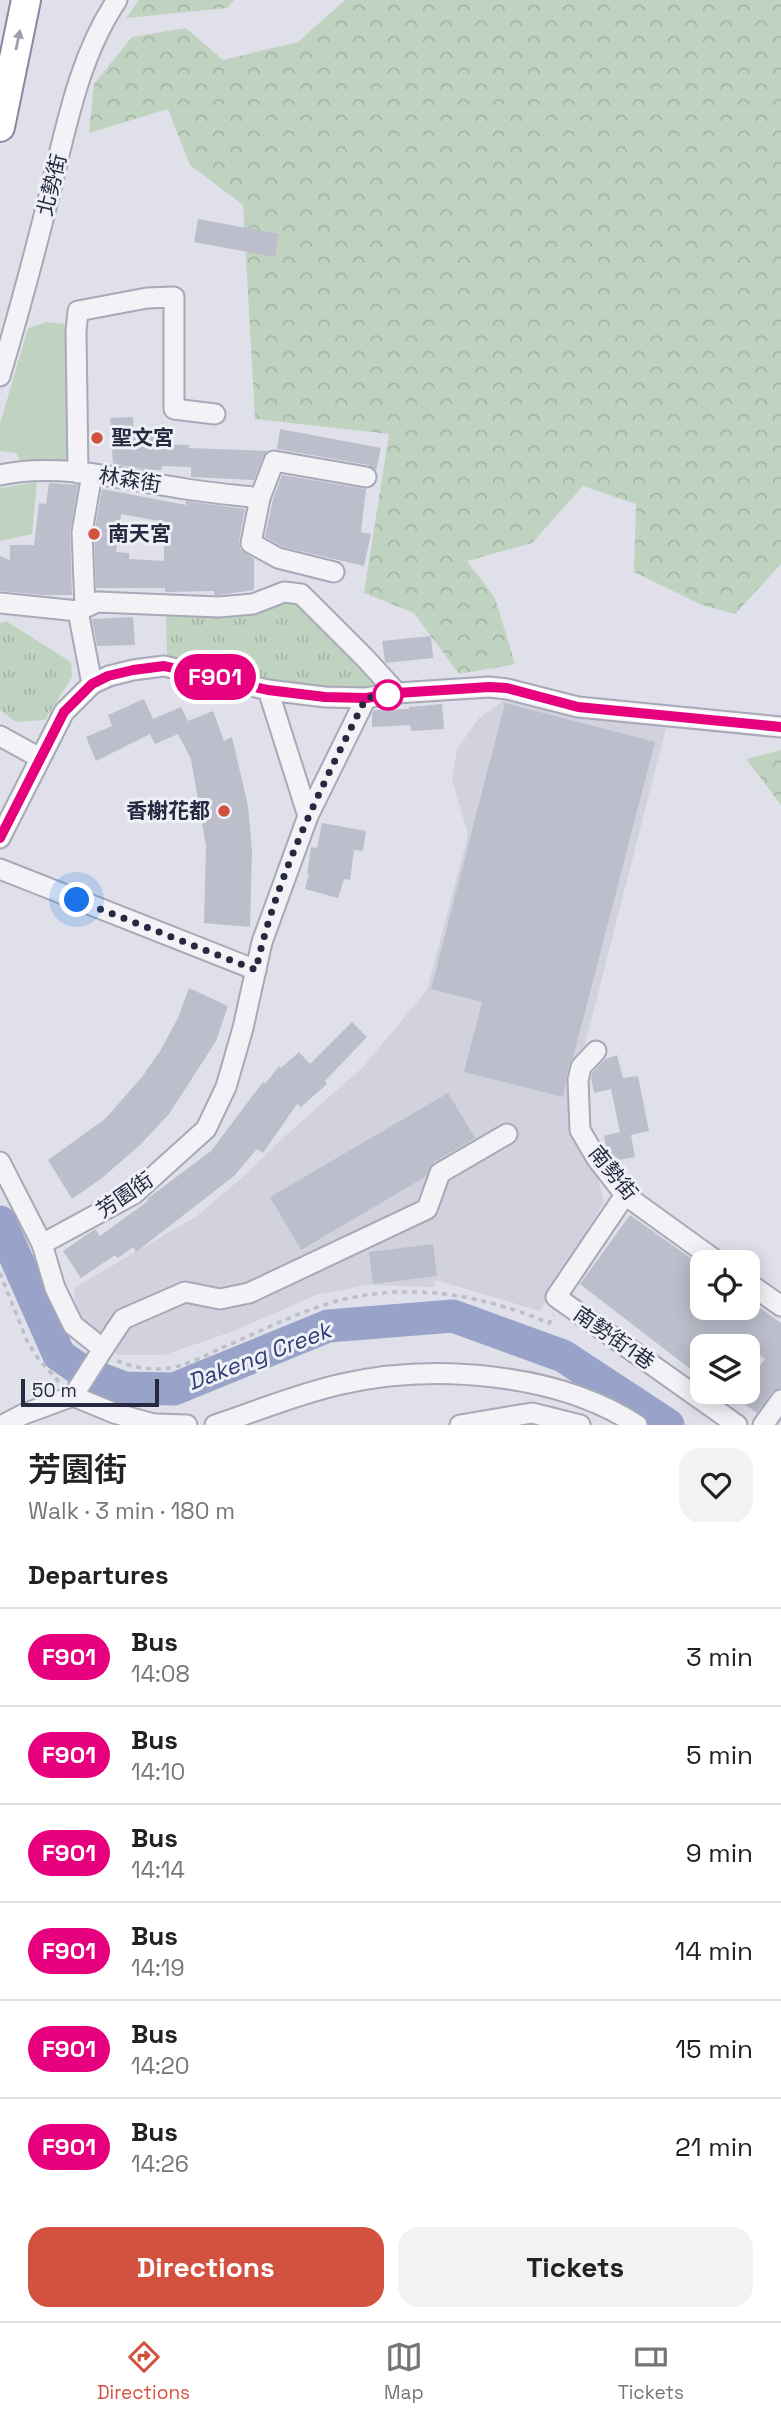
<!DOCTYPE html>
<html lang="en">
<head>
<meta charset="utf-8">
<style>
  body { margin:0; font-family:"Space Grotesk","Noto Sans TC",sans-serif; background:#f2f2f2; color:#222; height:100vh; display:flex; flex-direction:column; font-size:26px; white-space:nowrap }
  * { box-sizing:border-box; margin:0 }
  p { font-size:23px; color:#767676 }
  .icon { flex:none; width:38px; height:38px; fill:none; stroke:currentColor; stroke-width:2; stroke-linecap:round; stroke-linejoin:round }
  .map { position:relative; height:1425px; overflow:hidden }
  .side { display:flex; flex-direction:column; background:#fff; flex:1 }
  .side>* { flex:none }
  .badge { padding:0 14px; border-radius:23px; font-size:24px; line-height:46px }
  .fabs { position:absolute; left:690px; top:1250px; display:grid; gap:14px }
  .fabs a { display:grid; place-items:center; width:70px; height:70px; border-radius:14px; background:#fff; box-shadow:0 4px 18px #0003; font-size:35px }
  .scale { position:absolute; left:21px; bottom:18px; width:138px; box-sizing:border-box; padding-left:7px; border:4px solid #272941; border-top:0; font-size:19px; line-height:24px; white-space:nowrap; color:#272941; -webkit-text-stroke:5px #eff0f6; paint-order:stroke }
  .you { position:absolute; width:35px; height:35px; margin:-18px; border:5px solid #fff; border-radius:50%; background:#1a73e8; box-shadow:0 0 0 10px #1a73e833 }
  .map>.badge { position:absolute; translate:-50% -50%; box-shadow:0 0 0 4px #fff }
  h2 { padding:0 28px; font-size:26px; line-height:63px }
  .round { display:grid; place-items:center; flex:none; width:74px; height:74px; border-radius:21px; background:#f2f2f2 }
  .summary { display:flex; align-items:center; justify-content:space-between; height:119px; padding:0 28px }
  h1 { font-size:33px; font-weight:600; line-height:52px }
  .primary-button { display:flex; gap:14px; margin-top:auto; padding:14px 28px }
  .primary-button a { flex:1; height:80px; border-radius:21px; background:#d3523f; color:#fff; font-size:28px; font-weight:600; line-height:80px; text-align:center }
  .primary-button a+a { background:#f2f2f2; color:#222 }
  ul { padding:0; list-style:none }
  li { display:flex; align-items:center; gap:21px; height:98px; padding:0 28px; border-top:2px solid #e0e0e0 }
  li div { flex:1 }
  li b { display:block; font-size:26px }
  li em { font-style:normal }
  li .badge { min-width:77px; font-weight:700; text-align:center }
  .menu { display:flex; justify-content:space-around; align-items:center; height:98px; border-top:2px solid #e0e0e0; background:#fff; font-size:19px; color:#767676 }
  .menu a { display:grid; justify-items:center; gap:4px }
  .menu .on { color:#d3523f }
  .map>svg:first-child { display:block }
</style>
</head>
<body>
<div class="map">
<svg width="781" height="1425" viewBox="0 0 781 1425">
  <defs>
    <pattern id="grass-tufts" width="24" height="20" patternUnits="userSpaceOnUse" patternTransform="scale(1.75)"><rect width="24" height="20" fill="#c0d3c0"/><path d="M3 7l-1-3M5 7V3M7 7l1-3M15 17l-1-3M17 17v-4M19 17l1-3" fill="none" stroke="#a5b5a6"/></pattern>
    <pattern id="forest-crowns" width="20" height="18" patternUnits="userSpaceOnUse" patternTransform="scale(1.75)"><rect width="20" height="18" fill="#c0d3c0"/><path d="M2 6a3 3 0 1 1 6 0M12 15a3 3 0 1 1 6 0" fill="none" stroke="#a5b5a6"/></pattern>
  </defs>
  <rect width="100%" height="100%" fill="#dfe0e9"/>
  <polygon fill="#d1d2de" points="504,693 666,728 569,1107 585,1151 598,1178 604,1202 540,1311 436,1280 434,1287 366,1285 316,1295 234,1331 164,1355 118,1355 76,1322 74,1288 197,1216 244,1176 284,1137 363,1067 427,990 468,835 452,779 457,749 479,718 501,703"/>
  <g fill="url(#grass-tufts)">
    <polygon points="282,600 298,602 383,688 347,692 274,680 167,656 166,615 243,612"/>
    <polygon points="6,621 71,662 72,677 45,720 16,722 0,710 0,623"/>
  </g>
  <g fill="url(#forest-crowns)">
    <polygon points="139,0 234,0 227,8 126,18"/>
    <polygon points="345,0 781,0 781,564 735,614 702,605 634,572 636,504 583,486 532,543 467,561 495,598 515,664 459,674 414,613 364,593 389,434 255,419 243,205 190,165 168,109 89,133 94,84 132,37 186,28 223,60 298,42"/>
    <polygon points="781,750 781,805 746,759"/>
  </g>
  <g fill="#c0d3c0">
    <polygon points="47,322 64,324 69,328 71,459 65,465 22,462 16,453 0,451 0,424 28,328"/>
    <polygon points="37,482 32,534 0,541 0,488"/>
  </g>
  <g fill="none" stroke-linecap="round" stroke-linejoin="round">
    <polyline stroke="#99a3ca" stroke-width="33" points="0,1222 59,1355 85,1373 124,1388 174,1389 328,1326 453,1316 563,1356 668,1425"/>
  </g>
  <g fill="#bcbecc" fill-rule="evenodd">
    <polygon points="198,219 279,234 275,257 194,242"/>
    <polygon points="133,417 134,436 163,437 162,444 189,445 189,448 268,451 263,457 254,480 191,477 191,467 162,466 162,470 148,470 113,464 110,418"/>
    <polygon points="280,429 381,448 376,471 368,465 277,449"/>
    <polygon points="282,475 366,489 361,532 371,534 364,566 283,547 265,537 273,499"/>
    <polygon points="49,483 78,485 70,532 72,595 43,595 0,591 0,556 10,560 10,545 34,545 39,503 46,504"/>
    <path d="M102,489L186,505V501L245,509L239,541L240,549L254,559V590L219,595H214V591L165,592V588H96L94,533ZM121,514L164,522V561L129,559V553L116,552Z"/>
    <polygon points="133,617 135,645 97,646 92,619"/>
    <polygon points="431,636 433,658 386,663 385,661 382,641"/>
    <polygon points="144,699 153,719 181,707 188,721 213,711 224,741 232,737 248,806 252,851 250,927 204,923 206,846 191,759 178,734 155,744 150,734 96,761 86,737 112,726 108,715"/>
    <polygon points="505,703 655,742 573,1058 569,1064 563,1097 464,1072 482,1002 431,989"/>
    <polygon points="442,704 444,729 411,731 410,725 372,727 372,714 374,710 409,709 409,707"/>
    <polygon points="322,823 366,831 363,851 354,850 350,880 344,879 338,898 305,889 309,874 307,874 311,847 317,848"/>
    <polygon points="189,988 228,1006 216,1041 169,1114 140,1145 102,1178 72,1199 48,1160 105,1119 142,1077 160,1051 178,1018"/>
    <polygon points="352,1022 367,1037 325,1081 327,1084 301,1107 297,1104 263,1153 257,1149 234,1176 136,1252 133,1247 118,1258 115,1255 81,1278 63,1251 95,1229 100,1236 148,1201 147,1199 211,1151 263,1082 265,1084 279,1066 281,1068 299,1052 310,1064"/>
    <polygon points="617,1055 623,1078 638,1076 649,1131 631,1135 635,1157 614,1161 607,1152 604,1136 620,1132 611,1089 594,1093 591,1078 592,1073 605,1059"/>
    <polygon points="448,1093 475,1138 434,1162 425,1177 301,1250 270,1197"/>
    <polygon points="630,1215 702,1266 702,1307 747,1307 747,1299 781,1323 781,1388 772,1392 757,1413 736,1398 741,1391 747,1391 747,1383 765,1359 747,1346 702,1346 702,1378 580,1284"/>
    <polygon points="433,1244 437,1276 373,1284 369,1252"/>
  </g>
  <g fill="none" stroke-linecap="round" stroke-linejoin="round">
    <g stroke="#a8a9b7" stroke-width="23">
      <g id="minor">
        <path d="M0,376C18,316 34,256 49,196C66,129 78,58 117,0"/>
        <polyline points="78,473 76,331 78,311 147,298 174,297 174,409 215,414"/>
        <path d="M0,475C58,462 128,480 186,489C211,493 236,495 260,498"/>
        <polyline points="334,572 278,558 251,543 260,498 274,461 366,477"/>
        <polyline points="0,603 78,611 97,602 219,607 253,604 284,592 301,594 365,658 397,693"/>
        <polyline points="85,607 82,532 92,474"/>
        <polyline points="78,611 92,684"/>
        <polyline points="0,736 40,758"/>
        <polyline points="308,816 366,698"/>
        <polyline points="0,838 64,712 92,684 109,676 133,670 164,666 268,690 325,697 366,698 397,693 489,687 507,689 578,707 781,727"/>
        <polyline points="0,869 256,970"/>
        <polyline points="596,1051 581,1067 578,1080 580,1130 597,1159 625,1195 718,1262"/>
        <polyline points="0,1162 42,1244 134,1194 206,1129 226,1087 243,1028 262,942 308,816 268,690"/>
        <polyline points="625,1195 556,1297 737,1425"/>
        <polyline points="42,1244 55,1288 73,1325 103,1349 73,1396"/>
        <polyline points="747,1282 781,1306"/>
        <polyline points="103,1349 123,1319 185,1292 220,1299 249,1293 427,1209 440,1173 507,1134"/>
        <polyline points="73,1396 114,1413 157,1425"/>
        <polyline points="155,1424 187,1425"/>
        <polyline points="3,1425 24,1414 73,1396"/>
        <path d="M215,1425C257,1411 300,1393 342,1384C434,1363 558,1373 637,1425"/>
        <polyline points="460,1425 532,1413 580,1425"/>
        <polyline points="763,1425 781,1400"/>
      </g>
    </g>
    <g stroke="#8689a0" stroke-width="32">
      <polyline id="highway" points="0,127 26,0"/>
    </g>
    <g stroke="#bdbec8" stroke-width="3.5" stroke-dasharray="5 5" stroke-linecap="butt">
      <polyline points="604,1255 730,1346"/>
      <polyline points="0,1273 27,1341 37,1357 59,1382"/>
      <polyline points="747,1357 773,1322"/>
      <path d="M117,1361C133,1367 152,1371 169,1368C188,1365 206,1355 224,1347C261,1331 298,1312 337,1301C410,1282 480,1294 549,1323L554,1315"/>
    </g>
    <use href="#minor" stroke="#f2f2f7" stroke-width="19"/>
    <use href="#highway" stroke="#fff" stroke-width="28"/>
  </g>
  <defs><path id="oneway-solid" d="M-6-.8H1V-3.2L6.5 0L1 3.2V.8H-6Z" transform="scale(1.75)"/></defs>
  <use fill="#9e9faa" href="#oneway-solid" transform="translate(18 40) rotate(-78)"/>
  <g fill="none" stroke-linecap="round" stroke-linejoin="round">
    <g stroke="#fff" stroke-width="16">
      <polyline id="line" points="0,838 64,712 92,684 108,676 133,670 164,666 268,690 325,697 366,698 397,693 489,687 507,688 578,707 781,727"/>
    </g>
    <use href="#line" stroke="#e6007e" stroke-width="10"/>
    <path stroke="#272941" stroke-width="7" stroke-dasharray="0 12.6" d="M77,900L256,970C276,876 323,784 366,698L388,695"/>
  </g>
  <g fill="#d3523f" stroke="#eff0f6" stroke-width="2.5">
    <circle cx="97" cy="438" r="7"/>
    <circle cx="94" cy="534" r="7"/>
    <circle cx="224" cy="811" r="7"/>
  </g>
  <circle fill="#fff" stroke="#e6007e" stroke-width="3.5" cx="388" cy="695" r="14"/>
  <g text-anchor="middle" stroke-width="6" stroke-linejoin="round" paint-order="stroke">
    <g font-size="21" fill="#272941" stroke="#eff0f6">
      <text transform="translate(52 185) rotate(-76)" y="7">北勢街</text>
      <text transform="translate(130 480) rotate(9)" y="7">林森街</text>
      <text transform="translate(613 1173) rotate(51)" y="7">南勢街</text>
      <text transform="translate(125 1195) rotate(-34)" y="7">芳園街</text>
      <text transform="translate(614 1338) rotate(35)" y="7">南勢街1巷</text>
    </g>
    <g font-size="21" font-weight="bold" fill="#272941" stroke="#eff0f6" text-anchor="start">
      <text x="111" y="445">聖文宮</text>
      <text x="108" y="541">南天宮</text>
      <text x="210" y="818" text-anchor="end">香榭花都</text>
    </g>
    <g font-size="23" font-style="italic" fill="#303c76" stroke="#eff0f6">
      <text transform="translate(259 1356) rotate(-21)" y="8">Dakeng Creek</text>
    </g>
  </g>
</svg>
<div class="fabs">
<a><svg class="icon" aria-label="locate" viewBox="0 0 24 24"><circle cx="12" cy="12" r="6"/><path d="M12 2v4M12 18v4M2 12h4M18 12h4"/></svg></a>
<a><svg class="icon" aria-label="layers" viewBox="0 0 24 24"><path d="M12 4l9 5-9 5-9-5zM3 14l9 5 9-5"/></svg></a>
</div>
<div class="scale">50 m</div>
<div class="you" style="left:77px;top:900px"></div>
<b class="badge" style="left:215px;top:677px;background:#e6007e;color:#fff">F901</b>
</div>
<section class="side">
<div class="summary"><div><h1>芳園街</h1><p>Walk · 3 min · 180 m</p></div><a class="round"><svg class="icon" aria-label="heart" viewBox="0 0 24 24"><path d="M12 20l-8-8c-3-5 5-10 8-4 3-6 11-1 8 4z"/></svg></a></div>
<h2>Departures</h2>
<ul>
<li><span class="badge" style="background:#e6007e;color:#fff">F901</span><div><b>Bus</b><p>14:08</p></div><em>3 min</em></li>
<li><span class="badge" style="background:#e6007e;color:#fff">F901</span><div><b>Bus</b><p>14:10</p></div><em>5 min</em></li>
<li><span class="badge" style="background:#e6007e;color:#fff">F901</span><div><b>Bus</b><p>14:14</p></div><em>9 min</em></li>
<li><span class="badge" style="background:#e6007e;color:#fff">F901</span><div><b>Bus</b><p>14:19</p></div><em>14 min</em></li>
<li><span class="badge" style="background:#e6007e;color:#fff">F901</span><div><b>Bus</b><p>14:20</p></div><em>15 min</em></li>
<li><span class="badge" style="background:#e6007e;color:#fff">F901</span><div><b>Bus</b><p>14:26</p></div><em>21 min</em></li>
</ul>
<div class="primary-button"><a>Directions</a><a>Tickets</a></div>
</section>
<nav class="menu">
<a class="on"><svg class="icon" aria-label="directions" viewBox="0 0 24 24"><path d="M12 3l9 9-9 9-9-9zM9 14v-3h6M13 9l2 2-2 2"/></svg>Directions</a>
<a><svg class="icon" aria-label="map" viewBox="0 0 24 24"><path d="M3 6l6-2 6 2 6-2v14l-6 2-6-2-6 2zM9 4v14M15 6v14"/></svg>Map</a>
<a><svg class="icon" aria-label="tickets" viewBox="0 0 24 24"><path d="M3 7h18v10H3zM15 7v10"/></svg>Tickets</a>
</nav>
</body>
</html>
